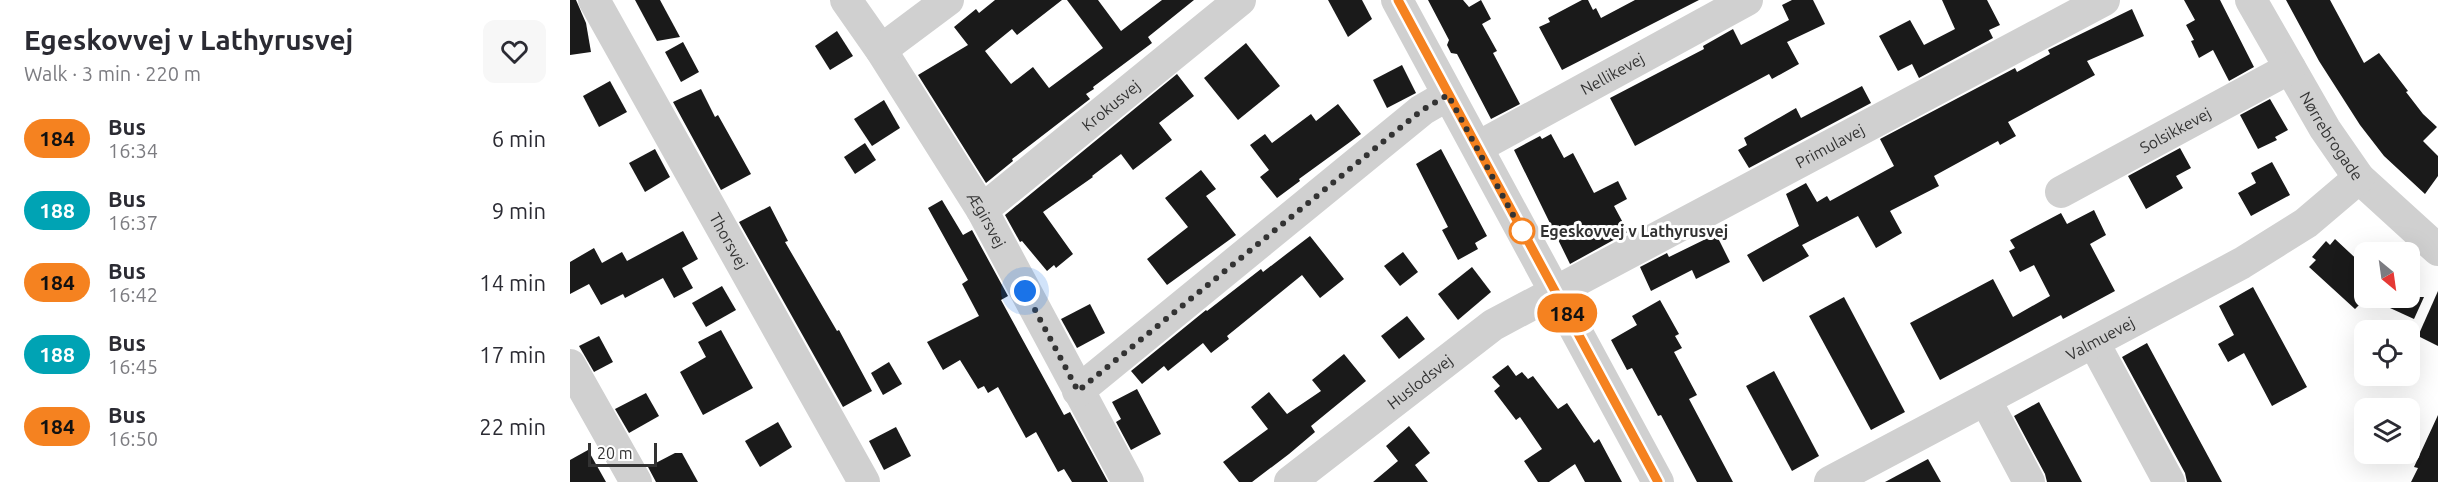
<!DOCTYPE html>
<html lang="en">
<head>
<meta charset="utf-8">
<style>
  body { margin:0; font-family:Ubuntu,sans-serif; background:#f7f7f7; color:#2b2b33; height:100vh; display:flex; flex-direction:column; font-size:22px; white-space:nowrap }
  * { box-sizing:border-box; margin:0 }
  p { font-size:20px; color:#7c7c81 }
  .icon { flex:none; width:33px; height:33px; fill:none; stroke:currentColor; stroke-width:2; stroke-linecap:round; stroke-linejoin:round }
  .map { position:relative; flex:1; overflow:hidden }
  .drawer { display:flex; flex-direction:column; background:#fff; width:570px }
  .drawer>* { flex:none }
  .badge { padding:0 12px; border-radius:20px; font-size:21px; line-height:39px }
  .needle { width:39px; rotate:151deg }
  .tools { position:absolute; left:1784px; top:242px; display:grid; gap:12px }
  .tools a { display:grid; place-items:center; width:66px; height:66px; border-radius:12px; background:#fff; box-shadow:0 6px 24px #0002; font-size:30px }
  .scale { position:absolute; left:18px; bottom:15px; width:69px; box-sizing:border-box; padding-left:6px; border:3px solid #333; border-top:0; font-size:16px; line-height:21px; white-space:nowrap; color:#333; -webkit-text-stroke:4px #fff; paint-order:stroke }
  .you { position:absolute; width:30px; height:30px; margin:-15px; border:4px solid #fff; border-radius:50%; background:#1a73e8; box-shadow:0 0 0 9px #1a73e833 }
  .map>.badge { position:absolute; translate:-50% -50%; box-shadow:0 0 0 3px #fff }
  .round { display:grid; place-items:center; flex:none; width:63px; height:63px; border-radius:12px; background:#f7f7f7 }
  .summary { display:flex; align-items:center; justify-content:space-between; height:102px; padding:0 24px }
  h1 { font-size:28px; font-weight:700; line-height:45px }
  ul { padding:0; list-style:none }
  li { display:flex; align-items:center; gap:18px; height:72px; padding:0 24px }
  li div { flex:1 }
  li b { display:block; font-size:22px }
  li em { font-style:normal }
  li .badge { min-width:66px; font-weight:700; text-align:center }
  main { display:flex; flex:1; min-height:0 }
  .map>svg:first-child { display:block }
</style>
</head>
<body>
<main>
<section class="drawer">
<div class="summary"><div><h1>Egeskovvej v Lathyrusvej</h1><p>Walk · 3 min · 220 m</p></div><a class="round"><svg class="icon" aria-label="heart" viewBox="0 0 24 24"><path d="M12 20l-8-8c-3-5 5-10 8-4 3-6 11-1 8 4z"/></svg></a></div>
<ul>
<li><span class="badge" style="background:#f58220;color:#111">184</span><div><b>Bus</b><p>16:34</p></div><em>6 min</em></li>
<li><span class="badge" style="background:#00a3b4;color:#fff">188</span><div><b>Bus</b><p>16:37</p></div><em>9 min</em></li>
<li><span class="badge" style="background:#f58220;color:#111">184</span><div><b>Bus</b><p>16:42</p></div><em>14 min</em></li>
<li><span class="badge" style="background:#00a3b4;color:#fff">188</span><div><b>Bus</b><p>16:45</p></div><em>17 min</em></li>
<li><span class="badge" style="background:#f58220;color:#111">184</span><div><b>Bus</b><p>16:50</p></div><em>22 min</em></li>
</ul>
</section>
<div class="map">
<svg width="1868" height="482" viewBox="0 0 1868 482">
  <rect width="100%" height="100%" fill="#fff"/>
  <g fill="#1a1a1a">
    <polygon points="0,0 6,0 16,23 21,52 0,55"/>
    <polygon points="65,0 90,0 110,37 87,41"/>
    <polygon points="425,0 492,0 447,35 442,29 415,51 441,84 463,67 479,88 533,48 497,0 528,0 551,31 592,0 624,0 578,37 582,43 523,87 524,89 516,94 520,99 442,159 443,161 416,183 348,75 398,45 384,27 406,9 409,13"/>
    <polygon points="758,0 792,0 802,19 778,37"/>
    <polygon points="858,0 893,0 899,7 911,0 921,19 912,24 927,51 923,53 950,104 921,119 887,54 881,53 877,45 879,40"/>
    <polygon points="1012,0 1018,0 1023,10 1026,8 1031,18 1065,0 1129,0 992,70 969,27 980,22 978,18"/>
    <polygon points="1222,0 1243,0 1255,24 1217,42 1229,64 1202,79 1199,74 1065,146 1040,98 1134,49 1133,46 1163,29 1171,45 1219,20 1212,5"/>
    <polygon points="1372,0 1417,0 1430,25 1419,30 1423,38 1349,78 1342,64 1328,71 1309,36 1340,20 1354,45 1385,29"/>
    <polygon points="1614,0 1650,0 1684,67 1659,81 1643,50 1629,58 1621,41 1624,40 1616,25 1625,20"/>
    <polygon points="1716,0 1760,0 1794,63 1809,53 1838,91 1836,92 1853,114 1867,127 1853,141 1868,156 1868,176 1855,194 1814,156 1790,125 1749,61"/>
    <polygon points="1562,9 1574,36 1517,61 1525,75 1438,122 1446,136 1430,145 1428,141 1364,176 1369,186 1320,211 1332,233 1306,248 1288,216 1232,245 1239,256 1193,282 1177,255 1229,226 1216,194 1236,183 1247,202 1257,196 1260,201 1324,166 1310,139 1445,68 1447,72 1480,54 1478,50"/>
    <polygon points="267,31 283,56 260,70 245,46"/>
    <polygon points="113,42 129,72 111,82 95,52"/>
    <polygon points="676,43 710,86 668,120 634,78"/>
    <polygon points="832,65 846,93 817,108 803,80"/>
    <polygon points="607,74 624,96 589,123 602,140 563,170 551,154 522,176 523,177 473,212 503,254 486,268 484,265 477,271 452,241 450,242 435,215"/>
    <polygon points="40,81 57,112 29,127 13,96"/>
    <polygon points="1292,86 1301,103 1179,168 1168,150 1177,145 1174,138 1226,108 1231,118"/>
    <polygon points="131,89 145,117 148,115 181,174 151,190 103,102"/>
    <polygon points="1700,99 1718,130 1705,137 1707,140 1688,149 1670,115"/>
    <polygon points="314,100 330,128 302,146 284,119"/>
    <polygon points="768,104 791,134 729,179 730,181 707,198 690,177 699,170 680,145 695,134 702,143 741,114 746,121"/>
    <polygon points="981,134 994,158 1003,153 1024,193 1048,181 1057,199 1044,206 1058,232 1000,264 944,150 970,136 972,139"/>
    <polygon points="295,143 306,160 285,174 274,157"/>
    <polygon points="1610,148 1621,168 1606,176 1613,188 1576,209 1558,176"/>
    <polygon points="85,149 100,177 75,192 59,163"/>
    <polygon points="871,149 917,236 905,243 908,249 888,260 872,230 878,227 846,164"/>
    <polygon points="1702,162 1720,195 1681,216 1668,193 1686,183 1681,173"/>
    <polygon points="631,170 646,189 636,196 666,235 597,285 577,259 618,227 595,198"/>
    <polygon points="372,200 393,235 402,230 438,296 431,300 494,415 500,412 538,482 502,482 494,469 488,472 466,432 456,438 428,387 418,393 414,386 408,389 390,360 373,370 357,342 409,316 392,284 398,280 358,208"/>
    <polygon points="200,206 218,241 215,242 267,331 269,330 302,391 273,407 169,222"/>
    <polygon points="1524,210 1536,235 1520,244 1545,291 1493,319 1491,315 1370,380 1340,323 1423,279 1443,317 1480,296 1464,265 1450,272 1439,251 1445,248 1440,240 1491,213 1497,224"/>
    <polygon points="113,231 128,259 112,268 123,288 104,298 93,278 55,298 53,294 31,305 19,284 0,294 0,262 24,248 32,263 52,252 57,261"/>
    <polygon points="1146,234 1160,262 1126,279 1122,270 1081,291 1070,267 1097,253 1099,257"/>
    <polygon points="740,236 774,279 750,298 732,275 657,336 659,339 641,353 633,343 598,371 594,366 572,384 561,371 636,310 637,311 691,269 693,272"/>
    <polygon points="1765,239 1794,266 1794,300 1785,309 1739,267 1746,260 1742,257 1756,241 1760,245"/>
    <polygon points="833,252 848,272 830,286 814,266"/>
    <polygon points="902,267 921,292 888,320 868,294"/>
    <polygon points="152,286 166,310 136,327 122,303"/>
    <polygon points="1683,287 1737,387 1702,406 1674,353 1658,362 1648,344 1664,335 1649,306"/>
    <polygon points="1868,291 1868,346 1848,336"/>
    <polygon points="1274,297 1335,412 1301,430 1239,316"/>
    <polygon points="1796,297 1854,297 1844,319"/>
    <polygon points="1090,300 1109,334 1105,336 1112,348 1104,352 1127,395 1119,399 1163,482 1127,482 1091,415 1088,416 1062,368 1057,370 1041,340 1067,325 1062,316"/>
    <polygon points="520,304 535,333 507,348 491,319"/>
    <polygon points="837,316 855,339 829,359 811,336"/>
    <polygon points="151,330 183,388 133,415 110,372 136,357 128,342"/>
    <polygon points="29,336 43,362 24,372 9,346"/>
    <polygon points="1577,343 1652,482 1617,482 1615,473 1552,357"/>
    <polygon points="774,354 796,381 741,426 745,432 719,454 682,482 669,482 653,462 698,429 681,407 699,392 717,414 751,391 742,380"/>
    <polygon points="319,362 332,384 313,395 301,373"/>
    <polygon points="938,365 946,376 952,372 958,379 963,376 988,409 997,403 1024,443 1029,439 1052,482 1015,482 1005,464 979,482 968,482 954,461 972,449 950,417 946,420 924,391 930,386 922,377"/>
    <polygon points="1204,371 1249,456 1222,471 1176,386"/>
    <polygon points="567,389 591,434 561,450 546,422 551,419 542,402"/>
    <polygon points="76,393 89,416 59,433 45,409"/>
    <polygon points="1469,402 1512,482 1477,482 1475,474 1444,416"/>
    <polygon points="1868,415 1868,482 1841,482 1848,468 1844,467"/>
    <polygon points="208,422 222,447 190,467 175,441"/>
    <polygon points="839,426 860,453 845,465 858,482 803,482 828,461 816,446"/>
    <polygon points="326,427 341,456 314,470 299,441"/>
    <polygon points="18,450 36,482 0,482 0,460"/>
    <polygon points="105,453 112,453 128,482 86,482 78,467"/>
    <polygon points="1358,459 1371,482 1315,482"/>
  </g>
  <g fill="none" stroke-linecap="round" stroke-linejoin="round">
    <g stroke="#d0d0d0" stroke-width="32">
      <path id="s1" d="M24,0L294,482"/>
      <path id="s2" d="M276,0L311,50L412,210L558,482"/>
      <polyline points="827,0 1088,482"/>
      <path id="s3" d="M1681,0L1755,129L1789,178L1868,250"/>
      <polyline points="311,50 378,0"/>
      <path id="s4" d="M908,147L1177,0"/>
      <path id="s5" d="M1491,192L1720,68"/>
      <path id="s6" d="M412,210L670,0"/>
      <polyline points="1524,343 1599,482"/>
      <polyline points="0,365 66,482"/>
      <polyline points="508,391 852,110 878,95"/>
      <polyline points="1416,401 1459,482"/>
      <path id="s7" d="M720,482L923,325L1534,0"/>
      <path id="s8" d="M1260,482L1672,263L1736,223L1789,178"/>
    </g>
  </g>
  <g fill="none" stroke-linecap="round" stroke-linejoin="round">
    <g stroke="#fff" stroke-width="14">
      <polyline id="line" points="828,0 1088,482"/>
    </g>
    <use href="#line" stroke="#f58220" stroke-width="9"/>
    <polyline stroke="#333" stroke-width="6" stroke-dasharray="0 10.8" points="455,291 508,391 852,110 878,95 955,237 952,231"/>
  </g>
  <circle fill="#fff" stroke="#f58220" stroke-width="3" cx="952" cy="231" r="12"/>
  <g text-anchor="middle" stroke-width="6" stroke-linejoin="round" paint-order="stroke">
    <g font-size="16" fill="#333" stroke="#fff">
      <text dy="6" stroke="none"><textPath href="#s4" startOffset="153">Nellikevej</textPath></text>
      <text dy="6" stroke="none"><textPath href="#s6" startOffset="166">Krokusvej</textPath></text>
      <text dy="6" stroke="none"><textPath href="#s5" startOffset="130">Solsikkevej</textPath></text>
      <text dy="6" stroke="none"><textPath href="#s3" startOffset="158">Nørrebrogade</textPath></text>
      <text dy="6" stroke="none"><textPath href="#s7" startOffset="638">Primulavej</textPath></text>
      <text dy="6" stroke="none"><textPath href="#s2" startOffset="261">Ægirsvej</textPath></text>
      <text dy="6" stroke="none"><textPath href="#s1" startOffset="276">Thorsvej</textPath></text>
      <text dy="6" stroke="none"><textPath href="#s8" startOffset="306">Valmuevej</textPath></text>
      <text dy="6" stroke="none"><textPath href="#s7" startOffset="164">Huslodsvej</textPath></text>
    </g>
    <g font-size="16" font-weight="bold" fill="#333" stroke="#fff" text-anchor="start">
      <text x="970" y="237">Egeskovvej v Lathyrusvej</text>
    </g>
  </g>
</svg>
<div class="tools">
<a><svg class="needle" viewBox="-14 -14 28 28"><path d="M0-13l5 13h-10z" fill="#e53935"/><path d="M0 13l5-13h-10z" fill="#7c7c81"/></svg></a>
<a><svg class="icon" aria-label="locate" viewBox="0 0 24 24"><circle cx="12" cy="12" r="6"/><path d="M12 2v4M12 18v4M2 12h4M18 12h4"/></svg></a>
<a><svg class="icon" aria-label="layers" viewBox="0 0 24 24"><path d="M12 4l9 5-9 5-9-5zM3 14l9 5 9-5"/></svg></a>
</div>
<div class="scale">20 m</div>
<div class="you" style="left:455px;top:291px"></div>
<b class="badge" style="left:997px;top:313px;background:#f58220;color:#111">184</b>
</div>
</main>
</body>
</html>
